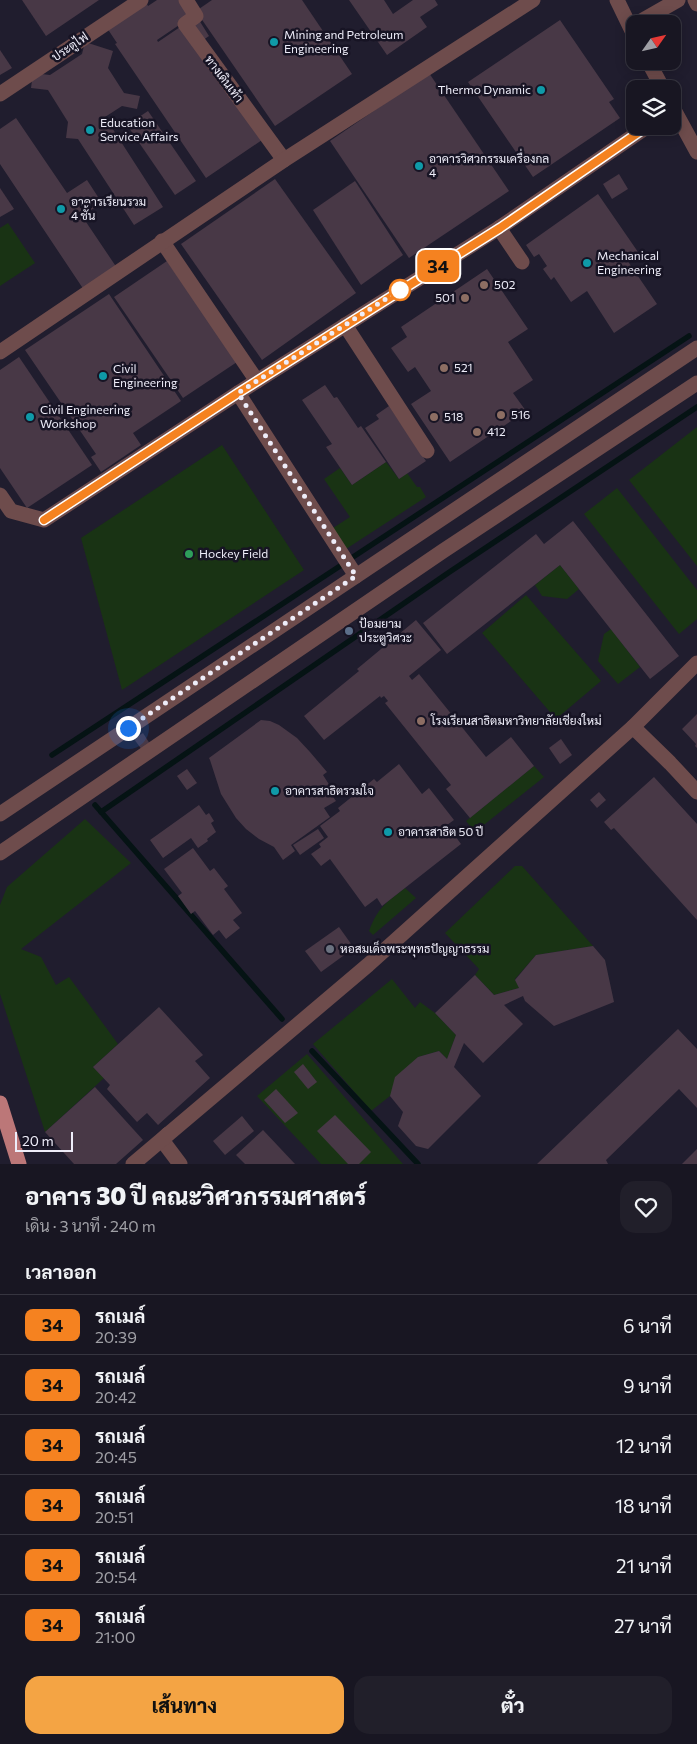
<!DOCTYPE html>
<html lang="th">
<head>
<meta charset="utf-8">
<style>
  body { margin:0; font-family:Commissioner,Sarabun,sans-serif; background:#211f2a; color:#f1f3f6; height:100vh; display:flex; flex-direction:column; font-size:19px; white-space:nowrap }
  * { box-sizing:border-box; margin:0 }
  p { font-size:16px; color:#9f9fa5 }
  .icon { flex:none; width:28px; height:28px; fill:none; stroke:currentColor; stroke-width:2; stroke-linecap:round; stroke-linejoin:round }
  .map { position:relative; height:1164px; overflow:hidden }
  .sheet { display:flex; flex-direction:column; background:#181622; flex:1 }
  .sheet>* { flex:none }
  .badge { padding:0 10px; border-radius:8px; font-size:18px; line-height:32px }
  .needle { width:32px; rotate:56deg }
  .fabs { position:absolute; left:626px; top:15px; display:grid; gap:10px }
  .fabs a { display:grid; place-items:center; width:55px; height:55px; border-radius:10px; background:#181622; box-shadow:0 2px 12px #0003,0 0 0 1px #363540; font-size:25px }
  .scale { position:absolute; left:15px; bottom:12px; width:58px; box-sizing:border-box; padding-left:5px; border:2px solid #eeedf9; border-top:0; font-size:14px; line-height:18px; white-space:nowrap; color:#eeedf9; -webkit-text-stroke:4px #171424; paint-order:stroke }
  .you { position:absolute; width:25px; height:25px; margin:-12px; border:4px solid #fff; border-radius:50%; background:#1a73e8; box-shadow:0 0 0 8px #1a73e833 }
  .map>.badge { position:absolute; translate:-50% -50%; box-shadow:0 0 0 2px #fff }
  h2 { padding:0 25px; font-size:19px; line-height:45px }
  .round { display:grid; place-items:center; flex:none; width:52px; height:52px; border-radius:15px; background:#211f2a }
  .summary { display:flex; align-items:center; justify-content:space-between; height:85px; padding:0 25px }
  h1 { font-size:24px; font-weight:800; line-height:38px }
  .button { display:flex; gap:10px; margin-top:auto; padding:10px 25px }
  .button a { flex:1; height:58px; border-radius:15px; background:#f4a444; color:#111; font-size:20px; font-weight:800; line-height:58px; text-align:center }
  .button a+a { background:#211f2a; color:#f1f3f6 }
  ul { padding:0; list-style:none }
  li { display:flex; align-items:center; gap:15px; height:60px; padding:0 25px; border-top:1px solid #363540 }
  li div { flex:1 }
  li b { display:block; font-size:19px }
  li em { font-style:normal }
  li .badge { min-width:55px; font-weight:700; text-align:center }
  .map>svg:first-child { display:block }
</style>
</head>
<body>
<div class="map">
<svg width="697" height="1164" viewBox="0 0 697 1164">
  <rect width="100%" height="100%" fill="#201d2e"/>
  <g fill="#193314">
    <polygon points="8,223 35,263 0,286 0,228"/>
    <polygon points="697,427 697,566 629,480"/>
    <polygon points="222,445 304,570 122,690 81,538"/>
    <polygon points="386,462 399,479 407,473 417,487 420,487 426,497 346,549 333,528 350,517 324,479 340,468 352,485"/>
    <polygon points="617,488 697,590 697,619 679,634 584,514"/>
    <polygon points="560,565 579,589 567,599 542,596 535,585"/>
    <polygon points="526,595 601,681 556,719 482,633"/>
    <polygon points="611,629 640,667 618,684 598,661 604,634"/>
    <polygon points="534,766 544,777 475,832 466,821"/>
    <polygon points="85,819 131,863 21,949 41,957 56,985 69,977 118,1044 93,1067 104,1078 45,1132 0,994 0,905 7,887"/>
    <polygon points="515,866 522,866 593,946 536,955 515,979 519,988 494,995 475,975 479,969 445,933"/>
    <path d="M405,888L416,898L373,935L369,931C378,907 386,903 405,888Z"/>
    <polygon points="392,979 415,1008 420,1002 435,1013 456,1035 447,1059 439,1051 418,1057 390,1096 371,1111 313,1044"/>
    <polygon points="307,1054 403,1164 321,1164 257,1096"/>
  </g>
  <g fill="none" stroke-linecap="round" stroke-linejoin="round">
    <g stroke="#051314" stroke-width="5.5">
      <polyline points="350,559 689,336"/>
      <polyline points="52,755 340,566"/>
      <polyline points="95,805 282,1019"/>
      <polyline points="101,812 448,573 697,407"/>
      <polyline points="312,1051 418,1164"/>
    </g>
  </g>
  <g fill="#483846">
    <polygon points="22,0 99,0 46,36"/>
    <polygon points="157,0 183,0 194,15 157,40 158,42 183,25 262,140 206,178 115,44 117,43 107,28 146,2 148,6"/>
    <polygon points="212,0 302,0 352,74 275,126 196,11"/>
    <polygon points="349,0 384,0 393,14 413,0 435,0 438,5 420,17 427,27 387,55"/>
    <polygon points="199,20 209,36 199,43 189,27"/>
    <polygon points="560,20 614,99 609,102 620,118 533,177 468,82"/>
    <polygon points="85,42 113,51 108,68 124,93 140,96 137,109 122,106 105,117 163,207 134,225 78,139 66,138 68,122 48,90 31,88 33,73 50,75 82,54"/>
    <polygon points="0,50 12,68 0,75"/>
    <polygon points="429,73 509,191 409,258 330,141"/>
    <polygon points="148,111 196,181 175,195 127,125"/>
    <polygon points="16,118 67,193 87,180 102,203 82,216 117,268 84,290 0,164 0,129"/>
    <polygon points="619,174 628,189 612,199 603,184"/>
    <polygon points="275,179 356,293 262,360 181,244"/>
    <polygon points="355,181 403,255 361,285 313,210"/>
    <polygon points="0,188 14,209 0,217"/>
    <polygon points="598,194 638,252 627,260 657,304 614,333 587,291 571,302 554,277 551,280 543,269 547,266 539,254 534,257 526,245"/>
    <polygon points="167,261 237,362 183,398 114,297"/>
    <polygon points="487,269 528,329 508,342 533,380 513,393 526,411 450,462 411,404 431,391 415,367 408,372 391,348 407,337 401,327"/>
    <polygon points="109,294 181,401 133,433 141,445 101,472 91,457 96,454 25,350"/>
    <polygon points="19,357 92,465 27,508 0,468 0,370"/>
    <polygon points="325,385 334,398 337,397 358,428 361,426 386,462 352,485 326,447 332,444 302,400"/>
    <polygon points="389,406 426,461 399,479 365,428 379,419 376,415"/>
    <polygon points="573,521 679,656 650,679 560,565 447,654 423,623 536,534 544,544"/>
    <polygon points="416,620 441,650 409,676 412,680 419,674 486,757 511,737 534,766 470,818 446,789 451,785 385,703 388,701 384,696 381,698 380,696 324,740 304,716 359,671 357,669"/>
    <polygon points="697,714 697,748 695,746 696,744 682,729"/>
    <polygon points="261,720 270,721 279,725 297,738 310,752 327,772 323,775 330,786 327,788 336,801 324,808 330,817 291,845 295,851 283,860 274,847 259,839 246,829 236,818 221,794 210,760 209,758"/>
    <polygon points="143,733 150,744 142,750 134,739"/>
    <polygon points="561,739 572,755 560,764 549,748"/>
    <polygon points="399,764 422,794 429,788 454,820 447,825 461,844 382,906 377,898 365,907 330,859 321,866 311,854 321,847 319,844 328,837 320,826 340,811 338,808 374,779 377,782"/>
    <polygon points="187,769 197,783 187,790 177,776"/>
    <polygon points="654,777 697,824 697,920 614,828 611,830 604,822"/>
    <polygon points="599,792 606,800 597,808 590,800"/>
    <polygon points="199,805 206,815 209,813 214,821 211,823 216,832 207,839 208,841 198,848 191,838 163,858 150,840"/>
    <polygon points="318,829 324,838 300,855 293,845"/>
    <polygon points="193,848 210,871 214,868 228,886 224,889 242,913 233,920 240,928 226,939 219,930 213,935 195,911 191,914 178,896 182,893 164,869"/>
    <polygon points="339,927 354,948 321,972 305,951"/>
    <polygon points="593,946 605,960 614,1002 554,1026 525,1001 523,996 504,1005 523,1024 483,1063 464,1043 454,1067 481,1096 428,1149 416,1146 398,1126 403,1112 390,1096 395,1077 418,1057 439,1051 447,1059 456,1035 435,1013 475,975 494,995 519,988 515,980 536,955"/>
    <polygon points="159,1007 203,1055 195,1061 210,1078 158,1125 147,1113 137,1122 107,1089 110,1085 93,1067"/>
    <polygon points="678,1029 697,1049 697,1108 679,1089 606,1160 608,1164 537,1164"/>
    <polygon points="303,1064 317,1082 308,1089 294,1072"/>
    <polygon points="95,1087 143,1140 116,1164 74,1164 45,1132"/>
    <polygon points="276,1089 298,1113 285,1123 264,1100"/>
    <polygon points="335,1115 371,1152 359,1164 348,1164 317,1131"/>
    <polygon points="242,1116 254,1131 225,1155 213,1141"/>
    <polygon points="263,1130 295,1164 245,1164 236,1155"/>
    <polygon points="697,1149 697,1164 682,1164"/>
  </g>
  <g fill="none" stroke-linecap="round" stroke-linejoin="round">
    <g stroke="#6e4c4c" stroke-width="15">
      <polyline points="186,0 196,16 185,24 284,160"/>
      <polyline points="617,0 635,37"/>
      <polyline points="695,0 697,4"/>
      <polyline points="636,24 678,0"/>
      <polyline points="648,61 663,89"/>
      <polyline points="0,94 141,0"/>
      <polyline points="672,106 697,152"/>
      <polyline points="499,228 522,262"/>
      <polyline points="162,241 257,381"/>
      <polyline points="345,325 427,451"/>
      <polyline points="0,352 284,160 533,0"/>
      <polyline points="238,393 356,576"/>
      <polyline points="0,495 11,511 44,520 238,393 499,228 648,126"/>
      <polyline points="633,727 670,763 697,792"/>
      <polyline points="0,814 697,348"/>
      <polyline points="0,853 443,551 697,383"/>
      <polyline points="168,1134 162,1140 180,1164"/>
      <polyline points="133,1164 368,965 633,727 697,663"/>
    </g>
    <polyline stroke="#bc7778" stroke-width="15" points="0,1103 19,1164"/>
  </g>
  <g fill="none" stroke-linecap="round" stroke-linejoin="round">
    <g stroke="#fff" stroke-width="11">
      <polyline id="line" points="44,520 238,393 500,228 648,126"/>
    </g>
    <use href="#line" stroke="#f58220" stroke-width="8"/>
    <polyline stroke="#eeedf9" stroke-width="5" stroke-dasharray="0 9" points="128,728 356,576 238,393 400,290"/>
  </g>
  <g fill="#0f9aa8" stroke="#171424" stroke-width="2">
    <circle cx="274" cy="42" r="5"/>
    <circle cx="541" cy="90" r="5"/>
    <circle cx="90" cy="130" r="5"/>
    <circle cx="419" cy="166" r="5"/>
    <circle cx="61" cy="209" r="5"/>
    <circle cx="587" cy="263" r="5"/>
    <circle cx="103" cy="376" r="5"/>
    <circle cx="30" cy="417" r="5"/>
    <circle cx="275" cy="791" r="5"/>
    <circle cx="388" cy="832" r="5"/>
  </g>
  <g fill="#8d6e63" stroke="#171424" stroke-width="2">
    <circle cx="484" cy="285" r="5"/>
    <circle cx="465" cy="298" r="5"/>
    <circle cx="444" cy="368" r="5"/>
    <circle cx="501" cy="415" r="5"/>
    <circle cx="434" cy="417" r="5"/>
    <circle cx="477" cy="432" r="5"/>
    <circle cx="421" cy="721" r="5"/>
  </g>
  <circle fill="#fff" stroke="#f58220" stroke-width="2.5" cx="400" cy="290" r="10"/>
  <circle fill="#2e9e5b" stroke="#171424" stroke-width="2" cx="189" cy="554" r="5"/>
  <circle fill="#5c6f8a" stroke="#171424" stroke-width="2" cx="349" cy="631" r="5"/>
  <circle fill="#6b7280" stroke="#171424" stroke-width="2" cx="330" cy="949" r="5"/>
  <g text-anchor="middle" stroke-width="5" stroke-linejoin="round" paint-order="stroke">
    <g font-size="12" fill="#eeedf9" stroke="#171424" text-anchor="start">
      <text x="284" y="39">Mining and Petroleum<tspan x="284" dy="14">Engineering</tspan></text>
      <text x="531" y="94" text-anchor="end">Thermo Dynamic</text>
      <text x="100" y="127">Education<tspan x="100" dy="14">Service Affairs</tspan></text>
      <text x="429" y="163">อาคารวิศวกรรมเครื่องกล<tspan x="429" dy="14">4</tspan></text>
      <text x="71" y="206">อาคารเรียนรวม<tspan x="71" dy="14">4 ชั้น</tspan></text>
      <text x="597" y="260">Mechanical<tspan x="597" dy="14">Engineering</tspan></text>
      <text x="494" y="289">502</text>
      <text x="455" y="302" text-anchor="end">501</text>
      <text x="454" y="372">521</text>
      <text x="113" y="373">Civil<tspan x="113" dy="14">Engineering</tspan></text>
      <text x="40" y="414">Civil Engineering<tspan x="40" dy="14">Workshop</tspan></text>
      <text x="511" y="419">516</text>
      <text x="444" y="421">518</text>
      <text x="487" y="436">412</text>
      <text x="199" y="558">Hockey Field</text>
      <text x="359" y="628">ป้อมยาม<tspan x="359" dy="14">ประตูวิศวะ</tspan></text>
      <text x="431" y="725">โรงเรียนสาธิตมหาวิทยาลัยเชียงใหม่</text>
      <text x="285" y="795">อาคารสาธิตรวมใจ</text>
      <text x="398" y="836">อาคารสาธิต 50 ปี</text>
      <text x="340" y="953">หอสมเด็จพระพุทธปัญญาธรรม</text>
    </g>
    <g font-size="12" fill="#eeedf9" stroke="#171424">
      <text transform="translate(70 47) rotate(-34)" y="4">ประตูไฟ</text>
      <text transform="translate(224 79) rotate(53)" y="4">ทางเดินเท้า</text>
    </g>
  </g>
</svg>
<div class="fabs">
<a><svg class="needle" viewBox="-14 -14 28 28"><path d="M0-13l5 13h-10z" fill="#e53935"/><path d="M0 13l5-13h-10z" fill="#9f9fa5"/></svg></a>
<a><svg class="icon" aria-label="layers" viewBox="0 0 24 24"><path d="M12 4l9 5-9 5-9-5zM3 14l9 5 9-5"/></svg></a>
</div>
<div class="scale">20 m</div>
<div class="you" style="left:128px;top:728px"></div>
<b class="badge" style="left:438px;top:266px;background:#f58220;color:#111">34</b>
</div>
<section class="sheet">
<div class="summary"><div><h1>อาคาร 30 ปี คณะวิศวกรรมศาสตร์</h1><p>เดิน · 3 นาที · 240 m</p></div><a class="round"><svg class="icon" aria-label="heart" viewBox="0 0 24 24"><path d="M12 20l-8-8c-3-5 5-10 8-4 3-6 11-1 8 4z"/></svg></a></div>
<h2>เวลาออก</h2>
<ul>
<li><span class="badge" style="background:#f58220;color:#111">34</span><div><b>รถเมล์</b><p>20:39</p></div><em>6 นาที</em></li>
<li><span class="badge" style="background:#f58220;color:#111">34</span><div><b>รถเมล์</b><p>20:42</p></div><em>9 นาที</em></li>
<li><span class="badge" style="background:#f58220;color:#111">34</span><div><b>รถเมล์</b><p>20:45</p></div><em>12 นาที</em></li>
<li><span class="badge" style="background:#f58220;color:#111">34</span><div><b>รถเมล์</b><p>20:51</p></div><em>18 นาที</em></li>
<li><span class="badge" style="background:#f58220;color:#111">34</span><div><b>รถเมล์</b><p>20:54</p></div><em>21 นาที</em></li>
<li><span class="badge" style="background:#f58220;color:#111">34</span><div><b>รถเมล์</b><p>21:00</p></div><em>27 นาที</em></li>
</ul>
<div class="button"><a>เส้นทาง</a><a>ตั๋ว</a></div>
</section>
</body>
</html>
